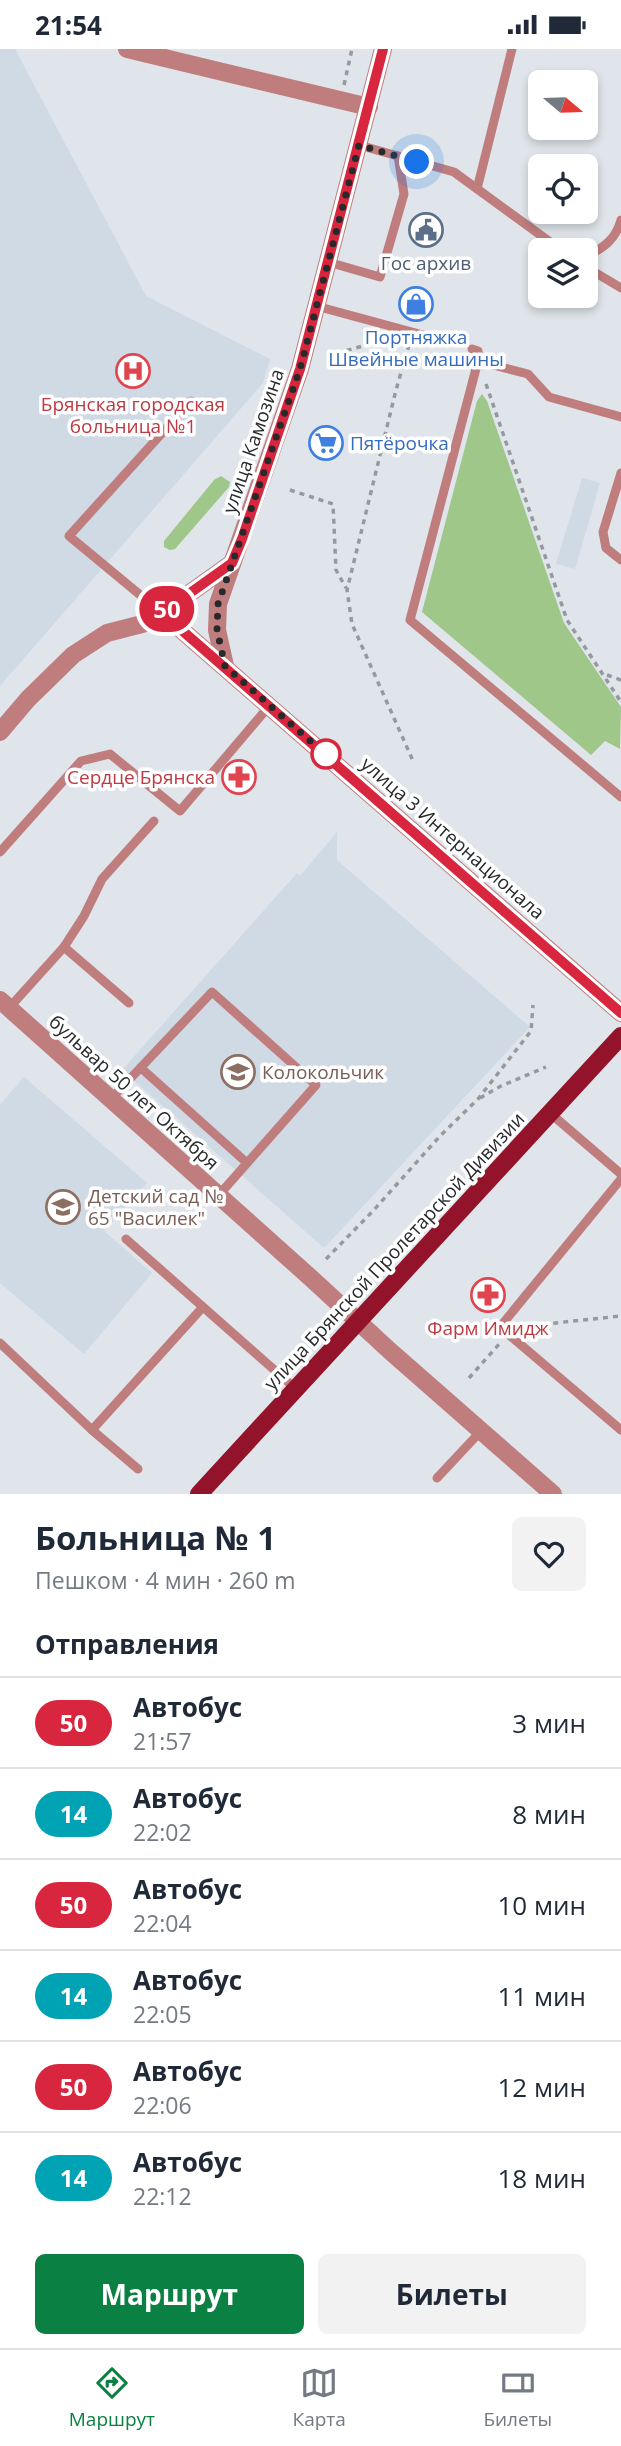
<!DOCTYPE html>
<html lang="ru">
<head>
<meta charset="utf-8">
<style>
  body { margin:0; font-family:"Open Sans",sans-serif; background:#f2f2f3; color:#1f2937; height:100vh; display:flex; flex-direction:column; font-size:26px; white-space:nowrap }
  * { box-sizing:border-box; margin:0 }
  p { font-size:23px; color:#747a83 }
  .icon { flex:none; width:38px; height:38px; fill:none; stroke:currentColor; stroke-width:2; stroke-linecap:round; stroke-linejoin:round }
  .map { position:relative; height:1445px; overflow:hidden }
  .details { display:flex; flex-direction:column; background:#fff; flex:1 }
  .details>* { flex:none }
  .badge { padding:0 14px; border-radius:23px; font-size:24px; line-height:46px }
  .needle { width:46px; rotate:109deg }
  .tools { position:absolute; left:528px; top:21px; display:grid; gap:14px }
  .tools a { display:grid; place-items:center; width:70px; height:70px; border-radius:10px; background:#fff; box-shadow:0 4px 10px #0003; font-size:35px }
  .you { position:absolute; width:35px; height:35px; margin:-18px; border:5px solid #fff; border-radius:50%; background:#1a73e8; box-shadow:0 0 0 10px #1a73e833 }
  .map>.badge { position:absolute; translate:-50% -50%; box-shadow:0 0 0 4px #fff }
  h2 { padding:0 35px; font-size:26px; line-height:63px }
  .round { display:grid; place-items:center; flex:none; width:74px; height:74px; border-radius:10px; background:#f2f2f3 }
  .head { display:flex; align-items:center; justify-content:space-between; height:119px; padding:0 35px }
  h1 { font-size:33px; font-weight:700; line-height:52px }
  .button { display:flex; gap:14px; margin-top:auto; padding:14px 35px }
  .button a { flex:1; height:80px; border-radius:10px; background:#0b8043; color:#fff; font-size:28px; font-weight:700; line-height:80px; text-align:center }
  .button a+a { background:#f2f2f3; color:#1f2937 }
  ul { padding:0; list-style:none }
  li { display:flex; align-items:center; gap:21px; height:91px; padding:0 35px; border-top:2px solid #e0e1e3 }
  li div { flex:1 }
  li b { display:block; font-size:26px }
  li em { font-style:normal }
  li .badge { min-width:77px; font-weight:700; text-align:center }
  .status { display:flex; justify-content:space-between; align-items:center; height:49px; padding:0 35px; background:#fff; direction:ltr }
  .status svg { height:19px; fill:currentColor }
  .dock { display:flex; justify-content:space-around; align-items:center; height:98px; border-top:2px solid #e0e1e3; background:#fff; font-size:19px; color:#747a83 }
  .dock a { display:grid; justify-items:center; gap:4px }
  .dock .active { color:#0b8043 }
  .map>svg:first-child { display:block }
</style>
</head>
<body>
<div class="status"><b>21:54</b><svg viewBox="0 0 49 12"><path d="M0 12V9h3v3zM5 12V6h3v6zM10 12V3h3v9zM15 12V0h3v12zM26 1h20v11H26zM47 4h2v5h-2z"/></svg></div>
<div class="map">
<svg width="621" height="1445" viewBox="0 0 621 1445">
  <rect width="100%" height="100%" fill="#dfe5ea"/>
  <g fill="#cfdae5">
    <polygon points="0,0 15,0 146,247 270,310 263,334 0,637"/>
    <polygon points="582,429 600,434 575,520 556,515"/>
    <polygon points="337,783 337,811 530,978 324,1199 122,1021 297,824 300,827"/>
    <polygon points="24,1028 147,1134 104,1182 152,1224 84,1305 0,1234 0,1056"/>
  </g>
  <g fill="#9fc78a">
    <polygon points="482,345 487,352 564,574 621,658 620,700 605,692 591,706 422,563 477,352"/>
    <polygon points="221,427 230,433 229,438 175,500 170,501 164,498 164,492 214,431"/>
  </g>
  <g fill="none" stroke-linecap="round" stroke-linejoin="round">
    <g stroke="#969a9e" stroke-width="3.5" stroke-dasharray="5 5" stroke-linecap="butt">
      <polyline points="344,36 352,0"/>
      <polyline points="409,296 396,341 347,541 352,575 414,714"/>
      <polyline points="337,304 385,291"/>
      <polyline points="486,335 567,571 621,653"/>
      <polyline points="290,441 333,455 336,521 346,539"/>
      <polyline points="607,626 621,631"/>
      <polyline points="480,1049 501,1037 546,1018"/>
      <polyline points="326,1210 372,1163 440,1087 478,1050 531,982 533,956"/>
      <polyline points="524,1280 536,1276 621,1267"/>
      <polyline points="469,1329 500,1294"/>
    </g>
    <g stroke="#c07d7e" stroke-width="9">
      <polyline points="359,96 454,123 561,201"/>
      <polyline points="477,140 512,0"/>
      <path d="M586,207C604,199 616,190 621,171"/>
      <polyline points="328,213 380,228 404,145 398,107"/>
      <polyline points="586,218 621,239"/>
      <polyline points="316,257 434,289"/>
      <polyline points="472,300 478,302 478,312"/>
      <polyline points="621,368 549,348 528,325 478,312 410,571 621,748"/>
      <polyline points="621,424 603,483 606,499 621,511"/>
      <polyline points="162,564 69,487 191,352"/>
      <polyline points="0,803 81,712 110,705 180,762 270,656"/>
      <polyline points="64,898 129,954"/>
      <polyline points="9,959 64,898 84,867 102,830 154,772"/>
      <polyline points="141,1019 247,1114"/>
      <polyline points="111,1050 212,943 316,1036 218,1147"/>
      <polyline points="550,1064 621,1125"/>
      <polyline points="621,1130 500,1278 621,1381"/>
      <polyline points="126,1190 296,1340"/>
      <polyline points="0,1294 92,1381 138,1420"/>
      <polyline points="92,1381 202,1259"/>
      <polyline points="437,1429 481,1382"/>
    </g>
    <g stroke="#c07d7e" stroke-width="18">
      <polyline points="127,0 369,58"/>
      <polyline points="0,951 312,1230 390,1302 553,1445"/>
    </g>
    <g stroke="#c07d7e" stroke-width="18">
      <polyline points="162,564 621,964"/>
      <polyline points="225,617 217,581 218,555 300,320 383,0"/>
      <polyline points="0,683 28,650 73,606 107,584 142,575 162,564 232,514"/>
    </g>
    <polyline stroke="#93142a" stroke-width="18" points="199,1445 621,987"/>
  </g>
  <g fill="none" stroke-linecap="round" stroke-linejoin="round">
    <g stroke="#fff" stroke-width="16">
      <polyline id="line" points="383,0 300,320 242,490 232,514 162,564 621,964"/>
    </g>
    <use href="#line" stroke="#d7263d" stroke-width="10"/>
    <polyline stroke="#27292b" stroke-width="7" stroke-dasharray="0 12.6" points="326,705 332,711 225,617 217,581 218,555 300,320 359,96 417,113"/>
  </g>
  <defs>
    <g id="civic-ring" transform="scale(1.75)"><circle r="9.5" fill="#fff" stroke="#5c6f8a" stroke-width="1.5"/><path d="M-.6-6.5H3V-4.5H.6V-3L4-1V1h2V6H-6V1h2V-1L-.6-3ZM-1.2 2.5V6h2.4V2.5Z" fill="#5c6f8a"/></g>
    <g id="shop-ring" transform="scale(1.75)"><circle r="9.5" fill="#fff" stroke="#3f7fe0" stroke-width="1.5"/><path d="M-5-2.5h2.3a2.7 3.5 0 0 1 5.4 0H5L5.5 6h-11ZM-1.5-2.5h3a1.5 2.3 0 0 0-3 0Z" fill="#3f7fe0"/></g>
    <g id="hospital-ring" transform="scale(1.75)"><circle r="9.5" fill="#fff" stroke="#e0444e" stroke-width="1.5"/><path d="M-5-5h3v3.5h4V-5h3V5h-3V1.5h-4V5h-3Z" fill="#e0444e"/></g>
    <g id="supermarket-ring" transform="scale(1.75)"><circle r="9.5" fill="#fff" stroke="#3f7fe0" stroke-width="1.5"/><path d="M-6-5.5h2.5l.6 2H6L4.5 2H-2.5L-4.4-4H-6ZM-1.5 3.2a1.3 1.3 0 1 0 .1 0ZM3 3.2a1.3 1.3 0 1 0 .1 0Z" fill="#3f7fe0"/></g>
    <g id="pharmacy-ring" transform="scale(1.75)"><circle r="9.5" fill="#fff" stroke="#e0444e" stroke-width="1.5"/><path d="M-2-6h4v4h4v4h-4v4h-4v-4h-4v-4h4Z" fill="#e0444e"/></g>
    <g id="school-ring" transform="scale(1.75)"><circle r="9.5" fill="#fff" stroke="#8d6e63" stroke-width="1.5"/><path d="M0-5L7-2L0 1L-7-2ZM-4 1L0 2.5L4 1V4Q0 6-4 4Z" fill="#8d6e63"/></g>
  </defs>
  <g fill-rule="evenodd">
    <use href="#civic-ring" x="426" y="181"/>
    <use href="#shop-ring" x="416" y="255"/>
    <use href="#hospital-ring" x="133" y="322"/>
    <use href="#supermarket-ring" x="326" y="394"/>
    <use href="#pharmacy-ring" x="239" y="728"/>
    <use href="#school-ring" x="238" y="1023"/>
    <use href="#school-ring" x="63" y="1158"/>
    <use href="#pharmacy-ring" x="488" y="1246"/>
  </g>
  <circle fill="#fff" stroke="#d7263d" stroke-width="3.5" cx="326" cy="705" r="14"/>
  <g text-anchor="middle" stroke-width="7" stroke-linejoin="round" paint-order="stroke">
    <g font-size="19" fill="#4e5e75" stroke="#fff">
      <text x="426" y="221">Гос архив</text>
    </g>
    <g font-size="19" fill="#366cbe" stroke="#fff">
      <text x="416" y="295">Портняжка<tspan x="416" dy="22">Швейные машины</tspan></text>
      <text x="350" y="401" text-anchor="start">Пятёрочка</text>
    </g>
    <g font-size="19" fill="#be3a42" stroke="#fff">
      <text x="133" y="362">Брянская городская<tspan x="133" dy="22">больница №1</tspan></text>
      <text x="215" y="735" text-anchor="end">Сердце Брянска</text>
      <text x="488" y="1286">Фарм Имидж</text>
    </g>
    <g font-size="19" fill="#27292b" stroke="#fff">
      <text transform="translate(253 392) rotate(-71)" y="7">улица Камозина</text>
      <text transform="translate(453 789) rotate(41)" y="7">улица 3 Интернационала</text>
      <text transform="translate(134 1043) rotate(42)" y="7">бульвар 50 лет Октября</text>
      <text transform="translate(394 1202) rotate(-47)" y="7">улица Брянской Пролетарской Дивизии</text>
    </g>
    <g font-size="19" fill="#785e54" stroke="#fff" text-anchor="start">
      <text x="262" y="1030">Колокольчик</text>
      <text x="88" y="1154">Детский сад №<tspan x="88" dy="22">65 "Василек"</tspan></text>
    </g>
  </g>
</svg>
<div class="tools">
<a><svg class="needle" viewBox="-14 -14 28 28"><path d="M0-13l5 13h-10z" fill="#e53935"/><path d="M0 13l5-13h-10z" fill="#747a83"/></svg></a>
<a><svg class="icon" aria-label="locate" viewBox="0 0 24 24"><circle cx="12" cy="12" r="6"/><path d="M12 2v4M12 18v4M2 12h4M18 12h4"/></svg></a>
<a><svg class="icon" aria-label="layers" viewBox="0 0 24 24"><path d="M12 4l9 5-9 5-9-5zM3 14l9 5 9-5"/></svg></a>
</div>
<div class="you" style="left:417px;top:113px"></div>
<b class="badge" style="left:167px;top:560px;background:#d7263d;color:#fff">50</b>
</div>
<section class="details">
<div class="head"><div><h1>Больница № 1</h1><p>Пешком · 4 мин · 260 m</p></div><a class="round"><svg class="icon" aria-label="heart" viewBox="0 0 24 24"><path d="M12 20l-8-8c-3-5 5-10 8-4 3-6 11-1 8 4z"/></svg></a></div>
<h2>Отправления</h2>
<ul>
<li><span class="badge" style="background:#d7263d;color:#fff">50</span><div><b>Автобус</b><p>21:57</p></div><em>3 мин</em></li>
<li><span class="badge" style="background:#00a3b4;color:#fff">14</span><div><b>Автобус</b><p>22:02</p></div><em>8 мин</em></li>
<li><span class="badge" style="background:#d7263d;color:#fff">50</span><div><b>Автобус</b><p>22:04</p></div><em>10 мин</em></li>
<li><span class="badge" style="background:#00a3b4;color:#fff">14</span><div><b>Автобус</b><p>22:05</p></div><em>11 мин</em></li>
<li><span class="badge" style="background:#d7263d;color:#fff">50</span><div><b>Автобус</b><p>22:06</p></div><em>12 мин</em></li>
<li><span class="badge" style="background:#00a3b4;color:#fff">14</span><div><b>Автобус</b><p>22:12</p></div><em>18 мин</em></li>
</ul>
<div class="button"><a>Маршрут</a><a>Билеты</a></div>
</section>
<nav class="dock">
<a class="active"><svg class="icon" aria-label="directions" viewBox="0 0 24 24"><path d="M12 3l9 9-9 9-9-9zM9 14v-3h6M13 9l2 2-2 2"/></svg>Маршрут</a>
<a><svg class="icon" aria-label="map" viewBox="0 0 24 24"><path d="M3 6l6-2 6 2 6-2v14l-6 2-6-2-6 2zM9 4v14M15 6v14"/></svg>Карта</a>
<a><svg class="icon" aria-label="tickets" viewBox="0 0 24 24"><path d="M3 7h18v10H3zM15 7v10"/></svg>Билеты</a>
</nav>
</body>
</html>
